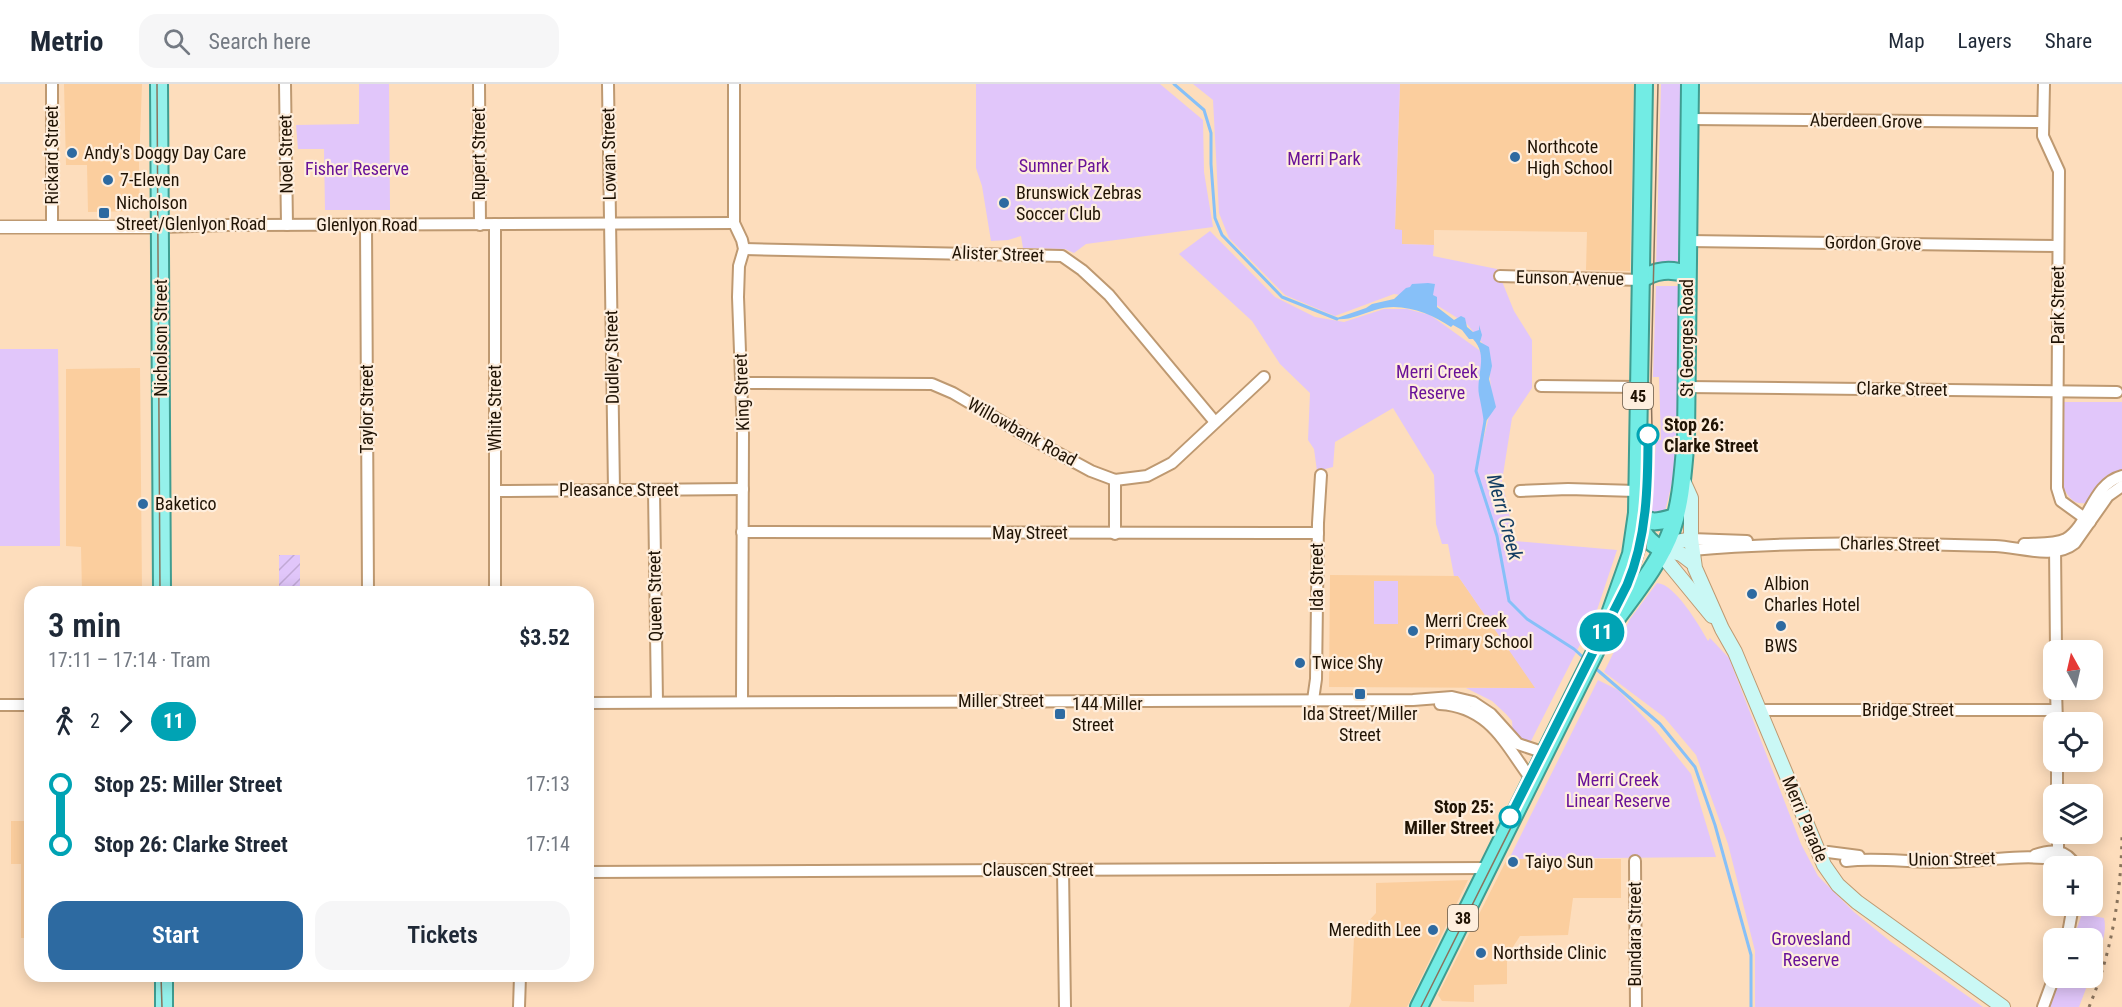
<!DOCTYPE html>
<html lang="en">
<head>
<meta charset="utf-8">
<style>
  body { margin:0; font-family:"Roboto Condensed",sans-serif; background:#f6f6f7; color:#1f2937; height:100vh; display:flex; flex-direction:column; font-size:22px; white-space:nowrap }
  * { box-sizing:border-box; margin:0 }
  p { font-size:20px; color:#747a83 }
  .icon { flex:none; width:33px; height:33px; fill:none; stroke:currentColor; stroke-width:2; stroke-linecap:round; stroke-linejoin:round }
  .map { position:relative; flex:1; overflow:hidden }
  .details { position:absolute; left:24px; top:502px; width:570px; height:396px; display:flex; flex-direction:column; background:#fff; border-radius:18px; box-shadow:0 3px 15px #0003 }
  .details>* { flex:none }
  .badge { padding:0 12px; border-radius:20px; font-size:21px; line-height:39px }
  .needle { width:39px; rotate:352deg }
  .fabs { position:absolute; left:2043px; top:556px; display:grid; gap:12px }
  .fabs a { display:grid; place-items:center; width:60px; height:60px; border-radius:12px; background:#fff; box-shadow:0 3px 15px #0003; font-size:30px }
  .map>.badge { position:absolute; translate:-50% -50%; box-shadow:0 0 0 3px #fff }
  .legs { display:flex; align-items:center; gap:9px; height:66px; padding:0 24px; font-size:20px }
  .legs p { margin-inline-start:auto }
  .head { display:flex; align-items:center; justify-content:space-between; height:102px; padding:0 24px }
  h1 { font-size:33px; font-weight:600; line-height:45px }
  .primary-button { display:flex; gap:12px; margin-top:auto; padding:12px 24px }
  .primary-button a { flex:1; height:69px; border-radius:18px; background:#2d6aa1; color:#fff; font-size:24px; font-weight:600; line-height:69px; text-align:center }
  .primary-button a+a { background:#f6f6f7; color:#1f2937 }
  ul { padding:0 24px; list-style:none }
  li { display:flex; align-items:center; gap:21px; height:60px; font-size:22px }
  li i { display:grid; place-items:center; width:9px; height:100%; margin:0 8px; background:currentColor }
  li i::after { content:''; width:15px; height:15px; margin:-8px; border:4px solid; border-radius:50%; background:#fff }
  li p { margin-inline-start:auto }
  li:first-child i { background:linear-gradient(#0000 50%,currentColor 0) }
  li:last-child i { background:linear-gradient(currentColor 50%,#0000 0) }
  header { display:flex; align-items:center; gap:36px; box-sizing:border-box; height:84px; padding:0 30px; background:#fff; border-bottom:2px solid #e0e1e3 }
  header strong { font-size:28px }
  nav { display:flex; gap:33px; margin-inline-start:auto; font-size:21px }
  .search { width:420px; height:54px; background:#f6f6f7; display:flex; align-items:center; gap:15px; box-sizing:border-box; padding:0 21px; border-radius:18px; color:#747a83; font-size:22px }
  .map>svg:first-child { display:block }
</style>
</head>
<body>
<header>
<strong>Metrio</strong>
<div class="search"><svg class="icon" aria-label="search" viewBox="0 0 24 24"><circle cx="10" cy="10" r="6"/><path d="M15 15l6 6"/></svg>Search here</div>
<nav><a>Map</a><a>Layers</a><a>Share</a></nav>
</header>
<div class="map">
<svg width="2122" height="923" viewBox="0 0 2122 923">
  <defs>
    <pattern id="garden-furrows" width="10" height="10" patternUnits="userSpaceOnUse" patternTransform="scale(1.5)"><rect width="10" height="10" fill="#e1c6fa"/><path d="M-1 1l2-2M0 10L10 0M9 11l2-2" fill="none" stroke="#c1a9d5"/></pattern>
  </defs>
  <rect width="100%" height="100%" fill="#fdddbc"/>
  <g fill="#fbce9e">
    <polygon points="64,0 142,0 139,81 140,127 88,128 87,81 66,81"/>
    <polygon points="1400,0 1634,0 1630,187 1586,186 1587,148 1434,146 1434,161 1402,160 1395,145"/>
    <polygon points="140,284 142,508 82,508 81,463 66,462 66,285"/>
    <polygon points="1330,491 1458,492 1536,604 1329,603"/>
    <polygon points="11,737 30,737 30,854 21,854 21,780 11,780"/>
    <polygon points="1507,775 1621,775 1621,814 1573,814 1568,851 1520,852 1507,872 1507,900 1474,901 1474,918 1442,917 1438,911"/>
    <polygon points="1468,796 1407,923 1349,923 1351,918 1354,853 1376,829 1376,799"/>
  </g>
  <g fill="#e1c6fa">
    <polygon points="359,0 389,0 390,126 325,126 324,65 298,65 296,41 359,40"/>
    <polygon points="976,0 1160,0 1203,36 1204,88 1213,143 1086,160 1074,169 1065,165 1023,164 1021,152 1008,156 991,157 982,102 976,84"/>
    <polygon points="1193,0 1400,0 1395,145 1402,146 1402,160 1434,161 1433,172 1497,185 1514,227 1532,256 1532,304 1512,334 1502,397 1515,457 1617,466 1596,529 1530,659 1513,651 1512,637 1506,630 1492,617 1466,604 1535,604 1458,492 1454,492 1448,460 1442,460 1436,440 1434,391 1393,324 1335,358 1333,383 1317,387 1314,365 1308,356 1310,309 1280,280 1252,237 1179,170 1210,147 1275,213 1315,233 1344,238 1384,225 1407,225 1430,231 1479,266 1487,279 1489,316 1480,369 1492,320 1488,266 1467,240 1427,215 1394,210 1335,232 1285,211 1229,154 1219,129 1213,16"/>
    <polygon points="1661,0 1685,0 1682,184 1656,183"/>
    <polygon points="1656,202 1681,202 1679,371 1665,427 1662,430 1651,431 1656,357 1661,356 1659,293 1653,293"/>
    <polygon points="0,265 58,265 60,462 0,462"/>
    <path d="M2064,318H2122V386L2106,392L2086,419C2074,421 2069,414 2063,403Z"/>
    <rect x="1374" y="497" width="24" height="43"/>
    <path d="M1657,499C1675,500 1699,541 1708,557L1710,554L1729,574L1801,760L1818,792L1854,828L1891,858L1983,923H1755V867L1728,760L1696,671L1664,633L1604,588L1630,535Z"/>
    <polygon points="1598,596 1618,606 1654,644 1691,690 1716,773 1509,775"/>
    <path d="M2082,830L2104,834C2108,850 2098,873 2093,888L2092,855H2073Z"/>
    <polygon points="2059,894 2090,894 2079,923 2050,923"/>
  </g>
  <rect fill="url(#garden-furrows)" x="279" y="471" width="21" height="37"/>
  <path fill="#87c0f8" d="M1428,199L1435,200L1433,211L1437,213V223L1454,236L1461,232L1465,234L1467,243L1473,248L1479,246V241L1482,251L1480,258L1489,263L1492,282L1489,295L1496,323L1484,340C1483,330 1481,321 1479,311C1476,290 1489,272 1473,255H1469L1462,246L1453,241L1451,243C1431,229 1400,217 1375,226C1361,230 1349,237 1334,235L1366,224L1372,220L1394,215L1406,204L1410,203L1412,200Z"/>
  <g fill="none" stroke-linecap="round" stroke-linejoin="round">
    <g stroke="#87c0f8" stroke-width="3">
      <polyline points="1174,0 1204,26 1211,49 1211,80 1215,134 1222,151 1282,213 1337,235"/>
      <polyline points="1485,337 1476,387 1497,452 1509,517 1527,535 1574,565 1585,575"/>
      <polyline points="1594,583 1660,640 1695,683 1715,741 1751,871 1751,923"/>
    </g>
    <g stroke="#be9971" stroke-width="14">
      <g id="minor">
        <polyline points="52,0 52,143"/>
        <polyline points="285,0 287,141"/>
        <polyline points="479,0 480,141"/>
        <polyline points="608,0 614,406"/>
        <polyline points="734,0 734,139 742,156 744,165 739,182 738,213 743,350 742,618"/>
        <polyline points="2044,0 2043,52 2059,87 2057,404 2061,417 2090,438"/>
        <polyline points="1690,35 2043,38"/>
        <polyline points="495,140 495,508"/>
        <polyline points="366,141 368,508"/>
        <polyline points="160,143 228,141 734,139"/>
        <polyline points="1688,157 2058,162"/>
        <polyline points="744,165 1062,172 1082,186 1109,211 1215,338"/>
        <polyline points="1500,192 1641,196"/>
        <polyline points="742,299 932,300 953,309 1021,349 1091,387 1115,396 1147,392 1172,379 1264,293"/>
        <polyline points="1541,302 1639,303"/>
        <polyline points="1687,303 2117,308"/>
        <polyline points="1115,396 1115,450"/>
        <polyline points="654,406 657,618"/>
        <polyline points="495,407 743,405"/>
        <polyline points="1520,407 1568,405 1636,407"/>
        <polyline points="742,448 1318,449"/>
        <polyline points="1691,455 1747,457"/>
        <path d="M2024,460C2037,459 2054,461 2066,455C2090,440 2092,400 2122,392"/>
        <polyline points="2055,462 2056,567"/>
        <path d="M1692,466C1793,457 1894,459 1995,462C2020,463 2054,476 2075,459L2108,412L2122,402"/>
        <polyline points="2056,606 2057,639"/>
        <polyline points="1313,616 1316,595 1318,439 1321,391"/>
        <polyline points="588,619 1413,616 1452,613 1473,618 1491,630 1518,660 1545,669"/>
        <path d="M1440,620C1490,623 1505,660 1531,695"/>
        <polyline points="0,621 30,621"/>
        <polyline points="1760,626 2056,626"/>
        <polyline points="2057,678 2057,711"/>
        <polyline points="2058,750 2058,772"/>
        <polyline points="1818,770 1828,768 1859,772"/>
        <path d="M2035,771C2052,765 2066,765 2076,782"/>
        <polyline points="1635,777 1636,923"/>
        <path d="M1846,777C1879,773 1910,779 1943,778C1980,778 2018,770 2055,775C2061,776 2066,779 2071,783"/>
        <polyline points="1063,786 1065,923"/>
        <polyline points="588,788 1488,784"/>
        <polyline points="2067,855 2073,822"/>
        <polyline points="519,923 520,892"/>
        <polyline points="2043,923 2054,893"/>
      </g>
    </g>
    <g stroke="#be9971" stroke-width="15">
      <polyline id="tertiary" points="0,143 160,143"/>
    </g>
    <g stroke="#be9971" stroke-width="16">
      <g id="secondary">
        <polyline points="1682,394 1691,414 1691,455 1695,484 1722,545 1735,568 1824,781 1838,801 1857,818 2003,923"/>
        <polyline points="1663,465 1666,476 1712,532"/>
        <polyline points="1663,465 1681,470 1694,480"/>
        <polyline points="1663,465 1671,459 1691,455"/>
      </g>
    </g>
    <g stroke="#3f9d91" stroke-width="20">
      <g id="primary">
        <polyline points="159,0 162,508"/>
        <polyline points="164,892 164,923"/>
      </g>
    </g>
    <g stroke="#3f9d91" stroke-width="20">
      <g id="trunk">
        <path d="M1641,196C1654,186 1672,184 1687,191"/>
        <path d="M1637,429C1648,442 1661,437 1675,433"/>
        <path d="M1637,433C1640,447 1649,460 1663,465"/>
        <path d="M1611,542C1633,511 1659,481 1672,445C1682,415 1683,384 1686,354L1690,0"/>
        <polyline points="1419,923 1600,558 1631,470 1637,429 1644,0"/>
      </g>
    </g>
    <use href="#minor" stroke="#fff" stroke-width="10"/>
    <use href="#tertiary" stroke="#fff" stroke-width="12"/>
    <use href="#secondary" stroke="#caf8f5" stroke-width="14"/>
    <use href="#primary" stroke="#95f1eb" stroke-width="16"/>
    <use href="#trunk" stroke="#72ece4" stroke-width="16"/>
    <g stroke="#89735c" stroke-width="1.5">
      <polyline points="157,0 160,508"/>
      <polyline points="161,892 162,923"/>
      <polyline points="1421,923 1632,502 1641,480 1646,463 1653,392 1651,297 1658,0"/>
    </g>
    <path stroke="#89735c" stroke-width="3" stroke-dasharray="3 6" stroke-linecap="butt" d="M2089,923C2112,868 2121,811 2122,752"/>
  </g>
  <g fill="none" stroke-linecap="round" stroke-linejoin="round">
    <g stroke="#fff" stroke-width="14">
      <path id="line-1" d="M1510,733L1627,501C1647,454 1648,401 1648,351"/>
    </g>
    <use href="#line-1" stroke="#00a3b4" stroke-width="9"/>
  </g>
  <g fill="#2d6aa1" stroke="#feeedd" stroke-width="2">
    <circle cx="72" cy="69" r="6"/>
    <circle cx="1515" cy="73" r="6"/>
    <circle cx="108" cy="96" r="6"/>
    <circle cx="1004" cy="119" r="6"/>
    <rect x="98" y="123" width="12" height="12" rx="3"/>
    <circle cx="143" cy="420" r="6"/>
    <circle cx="1752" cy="510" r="6"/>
    <circle cx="1781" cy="542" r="6"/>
    <circle cx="1413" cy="547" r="6"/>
    <circle cx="1300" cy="579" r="6"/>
    <rect x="1354" y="604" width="12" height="12" rx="3"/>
    <rect x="1054" y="624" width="12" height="12" rx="3"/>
    <circle cx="1513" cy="778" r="6"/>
    <circle cx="1433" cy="846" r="6"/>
    <circle cx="1481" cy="869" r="6"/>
  </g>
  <g fill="#fff" stroke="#00a3b4" stroke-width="3">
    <circle cx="1648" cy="351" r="10"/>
    <circle cx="1510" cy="733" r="10"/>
  </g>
  <g text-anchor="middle" stroke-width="4.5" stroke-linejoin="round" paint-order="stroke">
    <g fill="#feeedd" stroke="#635545" stroke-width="1.5">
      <rect x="1623" y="299" width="30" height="26" rx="4.5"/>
      <rect x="1448" y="821" width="30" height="26" rx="4.5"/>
    </g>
    <g font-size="16" font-weight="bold" fill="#201304">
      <text x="1638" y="318">45</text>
      <text x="1463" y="840">38</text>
    </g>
    <g font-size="18" fill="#201304" stroke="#feeedd">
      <text transform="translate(1866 37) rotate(1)" y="6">Aberdeen Grove</text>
      <text transform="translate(286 70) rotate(-91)" y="6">Noel Street</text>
      <text transform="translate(479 70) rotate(-90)" y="6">Rupert Street</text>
      <text transform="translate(609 70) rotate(-91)" y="6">Lowan Street</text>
      <text transform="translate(52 71) rotate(-90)" y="6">Rickard Street</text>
      <text x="367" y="147">Glenlyon Road</text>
      <text transform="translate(1873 159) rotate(1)" y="6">Gordon Grove</text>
      <text transform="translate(998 170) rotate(2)" y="6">Alister Street</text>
      <text transform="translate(1570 194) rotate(1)" y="6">Eunson Avenue</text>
      <text transform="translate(2058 221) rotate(-90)" y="6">Park Street</text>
      <text transform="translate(161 254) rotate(-90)" y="6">Nicholson Street</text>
      <text transform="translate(1687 254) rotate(-90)" y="6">St Georges Road</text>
      <text transform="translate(612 273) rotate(-91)" y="6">Dudley Street</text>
      <text transform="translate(1902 305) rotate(1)" y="6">Clarke Street</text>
      <text transform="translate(742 308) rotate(-92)" y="6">King Street</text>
      <text transform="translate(495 324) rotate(-90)" y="6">White Street</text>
      <text transform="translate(367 325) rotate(-90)" y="6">Taylor Street</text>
      <text transform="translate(1022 348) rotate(29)" y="6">Willowbank Road</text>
      <text x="619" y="412">Pleasance Street</text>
      <text x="1030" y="455">May Street</text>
      <text transform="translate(1890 460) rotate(1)" y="6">Charles Street</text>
      <text transform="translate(1317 493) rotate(-90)" y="6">Ida Street</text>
      <text transform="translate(655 512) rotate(-91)" y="6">Queen Street</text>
      <text x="1001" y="623">Miller Street</text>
      <text x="1908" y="632">Bridge Street</text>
      <text transform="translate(1805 735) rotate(67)" y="6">Merri Parade</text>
      <text transform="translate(1952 775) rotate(-1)" y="6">Union Street</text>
      <text x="1038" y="792">Clauscen Street</text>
      <text transform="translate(1635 850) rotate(-90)" y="6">Bundara Street</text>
    </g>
    <g font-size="18" fill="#201304" stroke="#feeedd" text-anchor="start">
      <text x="1527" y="69">Northcote<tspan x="1527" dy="21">High School</tspan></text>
      <text x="84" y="75">Andy's Doggy Day Care</text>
      <text x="120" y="102">7-Eleven</text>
      <text x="1016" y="115">Brunswick Zebras<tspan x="1016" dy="21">Soccer Club</tspan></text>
      <text x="116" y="125">Nicholson<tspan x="116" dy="21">Street/Glenlyon Road</tspan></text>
      <text x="155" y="426">Baketico</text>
      <text x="1764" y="506">Albion<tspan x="1764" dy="21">Charles Hotel</tspan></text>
      <text x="1425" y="543">Merri Creek<tspan x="1425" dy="21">Primary School</tspan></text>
      <text x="1781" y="568" text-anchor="middle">BWS</text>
      <text x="1312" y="585">Twice Shy</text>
      <text x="1072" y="626">144 Miller<tspan x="1072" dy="21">Street</tspan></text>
      <text x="1360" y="636" text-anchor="middle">Ida Street/Miller<tspan x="1360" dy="21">Street</tspan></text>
      <text x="1525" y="784">Taiyo Sun</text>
      <text x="1421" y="852" text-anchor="end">Meredith Lee</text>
      <text x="1493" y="875">Northside Clinic</text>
    </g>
    <g font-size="18" fill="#691299" stroke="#feeedd">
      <text x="1324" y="81">Merri Park</text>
      <text x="1064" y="88">Sumner Park</text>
      <text x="357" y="91">Fisher Reserve</text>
      <text x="1437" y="294">Merri Creek<tspan x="1437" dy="21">Reserve</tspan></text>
      <text x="1618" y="702">Merri Creek<tspan x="1618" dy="21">Linear Reserve</tspan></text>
      <text x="1811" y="861">Grovesland<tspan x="1811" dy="21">Reserve</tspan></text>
    </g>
    <g font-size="18" font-weight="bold" fill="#201304" stroke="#feeedd" text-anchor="start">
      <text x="1664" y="347">Stop 26:<tspan x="1664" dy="21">Clarke Street</tspan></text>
      <text x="1494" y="729" text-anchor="end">Stop 25:<tspan x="1494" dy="21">Miller Street</tspan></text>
    </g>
    <g font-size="20" font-style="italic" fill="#133d62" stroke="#feeedd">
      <text transform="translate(1505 433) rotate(75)" y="7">Merri Creek</text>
    </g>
  </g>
</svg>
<div class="fabs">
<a><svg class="needle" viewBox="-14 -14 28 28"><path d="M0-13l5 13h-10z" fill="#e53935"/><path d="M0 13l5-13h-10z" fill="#747a83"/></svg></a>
<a><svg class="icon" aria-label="locate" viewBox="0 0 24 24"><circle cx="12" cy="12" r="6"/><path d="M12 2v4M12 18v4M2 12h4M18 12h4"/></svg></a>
<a><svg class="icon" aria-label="layers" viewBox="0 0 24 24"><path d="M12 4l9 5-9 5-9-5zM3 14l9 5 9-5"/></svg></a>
<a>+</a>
<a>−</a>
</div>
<b class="badge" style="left:1602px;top:548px;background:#00a3b4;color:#fff">11</b>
<section class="details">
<div class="head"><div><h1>3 min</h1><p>17:11 – 17:14 · Tram</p></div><b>$3.52</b></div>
<div class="legs"><svg class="icon" aria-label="walk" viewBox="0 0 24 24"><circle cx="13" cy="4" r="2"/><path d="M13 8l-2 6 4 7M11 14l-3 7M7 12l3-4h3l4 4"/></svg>2<svg class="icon" aria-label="forward" viewBox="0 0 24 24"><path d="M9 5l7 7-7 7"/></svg><b class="badge" style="background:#00a3b4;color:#fff">11</b></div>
<ul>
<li><i style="color:#00a3b4"></i><b>Stop 25: Miller Street</b><p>17:13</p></li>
<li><i style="color:#00a3b4"></i><b>Stop 26: Clarke Street</b><p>17:14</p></li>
</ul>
<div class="primary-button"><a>Start</a><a>Tickets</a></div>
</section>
</div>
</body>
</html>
